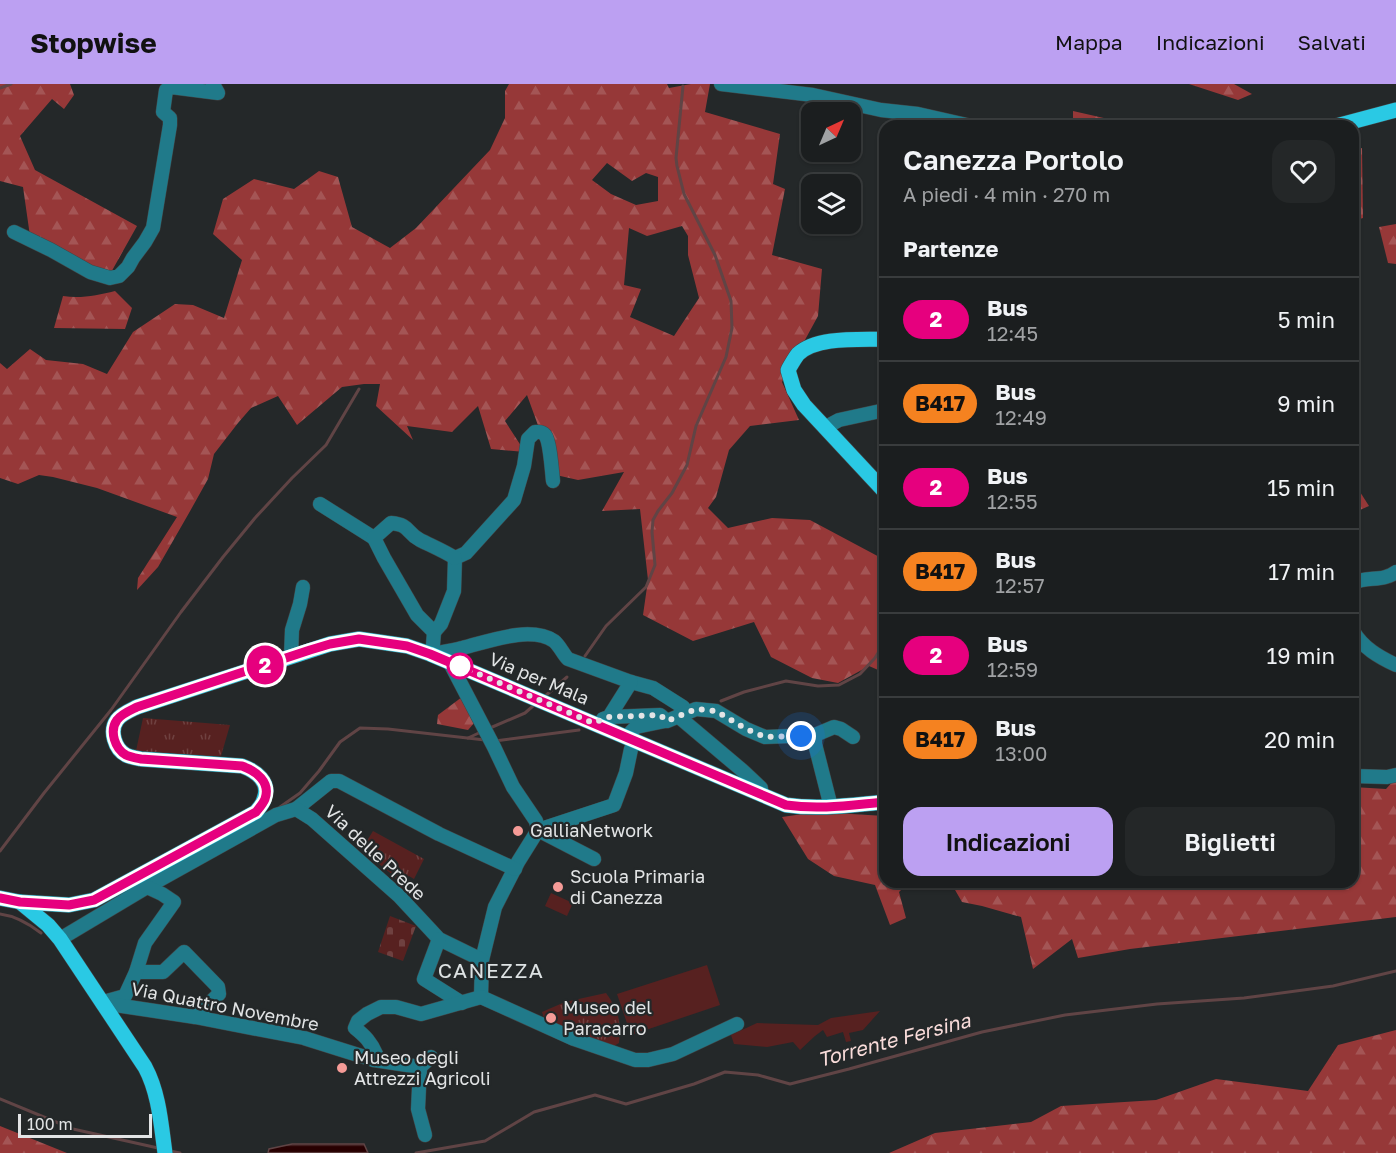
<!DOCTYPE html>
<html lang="it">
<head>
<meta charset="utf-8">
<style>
  body { margin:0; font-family:"Golos Text",sans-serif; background:#242728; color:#f1f3f6; height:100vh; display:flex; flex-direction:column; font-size:22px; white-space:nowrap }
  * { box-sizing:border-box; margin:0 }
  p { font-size:20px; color:#a0a2a4 }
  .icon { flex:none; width:33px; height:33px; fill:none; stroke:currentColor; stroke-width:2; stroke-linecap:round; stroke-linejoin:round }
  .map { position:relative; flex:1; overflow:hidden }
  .panel { position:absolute; left:879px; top:36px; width:480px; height:768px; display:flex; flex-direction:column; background:#1b1e1f; border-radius:18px; box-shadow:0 2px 4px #0004,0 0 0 2px #393c3d }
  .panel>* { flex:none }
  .badge { padding:0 12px; border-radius:20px; font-size:21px; line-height:39px }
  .needle { width:39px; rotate:44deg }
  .controls { position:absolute; left:801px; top:18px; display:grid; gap:12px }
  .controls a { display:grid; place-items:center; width:60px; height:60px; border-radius:12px; background:#1b1e1f; box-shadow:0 2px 4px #0004,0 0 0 2px #393c3d; font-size:30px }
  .scale { position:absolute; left:18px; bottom:15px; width:134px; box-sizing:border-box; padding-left:6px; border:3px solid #e2e4e5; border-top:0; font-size:16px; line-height:21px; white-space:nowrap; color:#e2e4e5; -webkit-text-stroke:4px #242829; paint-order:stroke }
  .you { position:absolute; width:30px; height:30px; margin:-15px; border:4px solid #fff; border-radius:50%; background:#1a73e8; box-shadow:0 0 0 9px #1a73e833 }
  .map>.badge { position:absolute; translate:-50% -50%; box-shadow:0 0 0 3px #fff }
  h2 { padding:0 24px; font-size:22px; line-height:54px }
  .round { display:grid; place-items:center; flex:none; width:63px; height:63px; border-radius:18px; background:#242728 }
  .summary { display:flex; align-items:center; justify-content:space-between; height:102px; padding:0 24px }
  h1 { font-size:28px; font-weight:600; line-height:45px }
  .primary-button { display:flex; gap:12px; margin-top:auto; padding:12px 24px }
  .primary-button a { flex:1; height:69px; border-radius:18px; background:#bca0f2; color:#111; font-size:24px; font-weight:600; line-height:69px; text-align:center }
  .primary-button a+a { background:#242728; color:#f1f3f6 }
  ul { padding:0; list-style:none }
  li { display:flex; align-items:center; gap:18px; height:84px; padding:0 24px; border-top:2px solid #393c3d }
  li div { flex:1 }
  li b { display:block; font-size:22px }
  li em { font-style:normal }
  li .badge { min-width:66px; font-weight:700; text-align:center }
  header { display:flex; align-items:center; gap:36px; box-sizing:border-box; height:84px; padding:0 30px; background:#bca0f2; color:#111 }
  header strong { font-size:28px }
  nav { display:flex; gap:33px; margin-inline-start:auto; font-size:21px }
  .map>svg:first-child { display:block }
</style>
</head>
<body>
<header>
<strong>Stopwise</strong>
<nav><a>Mappa</a><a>Indicazioni</a><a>Salvati</a></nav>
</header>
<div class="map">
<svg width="1396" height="1069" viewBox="0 0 1396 1069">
  <defs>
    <pattern id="forest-firs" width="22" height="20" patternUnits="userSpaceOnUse" patternTransform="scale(1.5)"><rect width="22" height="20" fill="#963838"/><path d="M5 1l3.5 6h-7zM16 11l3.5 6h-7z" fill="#a45555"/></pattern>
    <pattern id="cemetery-stones" width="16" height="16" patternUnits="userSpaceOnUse" patternTransform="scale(1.5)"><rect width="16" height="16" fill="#572120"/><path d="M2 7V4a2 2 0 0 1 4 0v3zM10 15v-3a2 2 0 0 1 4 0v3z" fill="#6f4140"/></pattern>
    <pattern id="park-tufts" width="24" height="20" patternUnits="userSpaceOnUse" patternTransform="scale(1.5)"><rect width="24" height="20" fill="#572120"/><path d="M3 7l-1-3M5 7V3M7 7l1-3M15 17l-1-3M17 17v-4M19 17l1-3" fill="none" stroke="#6f4140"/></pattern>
    <pattern id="water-rules" width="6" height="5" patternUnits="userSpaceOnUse" patternTransform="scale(1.5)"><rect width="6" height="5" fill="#280001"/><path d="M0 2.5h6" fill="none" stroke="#472526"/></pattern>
  </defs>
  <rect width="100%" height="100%" fill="#242829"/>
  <g fill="#572120">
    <polygon points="551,809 573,819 567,832 545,822"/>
    <polygon points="707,881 720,921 631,951 617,910"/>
    <polygon points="880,927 863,946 849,949 851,957 846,958 843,948 827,953 823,946 815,952 800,966 793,958 767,963 734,960 731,951 757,939 818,941 831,934"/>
  </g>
  <g fill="url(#forest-firs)" fill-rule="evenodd">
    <polygon points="0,0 70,0 74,11 64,25 52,15 20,52 35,86 137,142 109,192 30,152 23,103 0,97"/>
    <path d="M509,0H667L669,4L691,0H710L705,28L780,50L773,100L785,105L772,171L822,185L818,232L782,298L799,336L750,342L729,366L716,413L708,424L728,444L772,434L810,436L885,476V589L869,582L838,599L812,594L771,573L754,538L693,557L643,531L648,496L640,425L602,427L624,388L578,396L556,391L527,311L505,337L525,368L491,365L478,322L452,348L407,342L413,356L376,322L380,300H364L342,303L297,341L278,312L251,324L238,339L214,370L208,395L189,429L158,483L137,506L138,494L177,433L97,404L53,393L39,391L18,400L0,394V279L7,285L30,265L46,276L83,280L107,290L133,248L175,220L193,221L224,234L242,176L213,150L223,115L254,95L294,105L319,87L338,93L352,143L390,164L416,144L490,66L505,34V7ZM607,79L632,97L646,89L658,93V117L636,121L611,110L592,96ZM682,142L688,152V171L699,214L674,252L630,233L641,205L624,201L629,144L647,152Z"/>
    <polygon points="1189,0 1234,0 1252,10 1238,16"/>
    <polygon points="1073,27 1139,42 1085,42 1073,39"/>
    <polygon points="1362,64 1363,134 1353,137 1353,67"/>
    <polygon points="1396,140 1396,180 1388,179 1379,143"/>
    <path d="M115,207L132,224L125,245L54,244L63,212C81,215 98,211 115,207Z"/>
    <polygon points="1353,397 1369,422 1353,429"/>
    <polygon points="462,613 475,638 468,646 437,640 438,631"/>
    <polygon points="1396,694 1396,833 1130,865 1078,874 1072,855 1033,885 1021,833 982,822 962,818 951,799 944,798 1353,798 1353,703 1386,705"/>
    <polygon points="817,728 885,732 885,798 909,798 899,808 906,834 890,841 875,801 834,792 808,775 782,733"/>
    <polygon points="1396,946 1396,1069 889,1069 935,1049 1031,1038 1061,1022 1156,1016 1216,995 1308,1007 1338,961"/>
    <polygon points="0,1042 67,1069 0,1069"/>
  </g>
  <polygon fill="url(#cemetery-stones)" points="390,832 416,842 403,877 378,868"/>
  <g fill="url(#park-tufts)">
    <polygon points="143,634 230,641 221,672 174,672 136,667"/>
    <polygon points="373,747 424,775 414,795 409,792 404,797 407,800 400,805 394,792 364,768 365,766 359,760 360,757 365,760"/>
    <path d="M606,909C619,927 621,937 619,959L612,963L545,937L542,928L565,918Z"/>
  </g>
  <polygon fill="url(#water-rules)" stroke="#604445" stroke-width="1.5" points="292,1060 364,1060 368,1069 268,1069 269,1065"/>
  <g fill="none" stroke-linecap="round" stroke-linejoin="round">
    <g stroke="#604445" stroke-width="3">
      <polyline points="0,4 11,0"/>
      <polyline points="585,572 606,542 646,503 655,481 652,448 653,436 658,427 672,409 687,381 696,342 726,273 732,244 731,217 715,171 684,110 677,82 676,74 683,2"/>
      <polyline points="544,613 567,593"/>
      <polyline points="721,617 744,608 786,597 818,602 839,601 860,590 875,574 885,557"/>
      <polyline points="490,644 525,629 533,622"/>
      <polyline points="468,654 481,648"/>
      <polyline points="495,657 579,646"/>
      <polyline points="280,723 300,709 319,687 340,658 360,644 388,645 485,656"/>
      <polyline points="0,767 44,709 111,626 181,528 223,473 255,434 292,394 326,361 359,305"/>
      <path d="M0,830C16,832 28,839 41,849"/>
      <polyline points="0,1015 73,1045 158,1064"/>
      <polyline points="170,1067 180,1069"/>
      <polyline points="416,1069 485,1057 534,1028 595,1011 626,1020 694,1000 725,988 758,991 790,1000 849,985 982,948 1065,931 1157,920 1244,914 1333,902 1396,887"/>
    </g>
    <g stroke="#424647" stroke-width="15">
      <g id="minor">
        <polyline points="721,0 813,11 881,26 918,30 971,42"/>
        <polyline points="14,148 51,166 90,188 110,194 119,192 128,183 133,174 145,158 153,144 170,41 170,34 163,28 166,6 171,3 218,9 213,0"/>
        <polyline points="826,343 839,336 885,326"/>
        <polyline points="320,420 374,454"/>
        <path d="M1353,499C1367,492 1383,498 1396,488"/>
        <path d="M1353,547C1363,564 1379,573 1396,581"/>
        <path d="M434,548L441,540L454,507L455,474L466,469L514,416L524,382L528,355L535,348C539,348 542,347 545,351C550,357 552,388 553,397"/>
        <path d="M430,570C441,568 452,567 462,564C487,558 530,541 554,557C560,562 563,570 568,575L631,598L653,604L683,623L679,633"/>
        <path d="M430,570L433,561L434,548L417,531L384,474L374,454L391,439C411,441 405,448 420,456C432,462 444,467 455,474"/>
        <polyline points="291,572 292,546 300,520 303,503"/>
        <polyline points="449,577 494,663 513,703 536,737 538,746 518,778 495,823 482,876 481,913"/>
        <polyline points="609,633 660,631 667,637 696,625 716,627 746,645 765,653 815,651"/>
        <polyline points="679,633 743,687 761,704 761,710"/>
        <polyline points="603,635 609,633 631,598"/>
        <polyline points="631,648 636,643 665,637"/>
        <polyline points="1353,692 1387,693 1396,691"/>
        <polyline points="831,723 815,660 815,651 834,643 841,645 853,653"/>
        <polyline points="296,725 331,697 339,697 439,750 515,785"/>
        <polyline points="538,746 614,721 626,689 631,665"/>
        <polyline points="538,746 594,775"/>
        <polyline points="60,855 147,803 276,731 296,725 312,735 399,812 439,855 482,876"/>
        <polyline points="439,855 424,895 462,919"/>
        <polyline points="136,888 163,888 184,868 218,903 219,910 195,933"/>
        <polyline points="481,913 574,955 635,976 648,976 673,970 737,940"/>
        <polyline points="107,917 125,912 136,888 145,859 174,818 162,810 147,803"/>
        <polyline points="102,919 195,933 304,954 374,976 420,983 431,973"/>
        <path d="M374,976L376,970C371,958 365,952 355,944L358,937L367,930L381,923H396L421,930L481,913"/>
        <polyline points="420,983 418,1025 425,1051"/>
      </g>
    </g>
    <g stroke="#424647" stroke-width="16">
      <g id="major">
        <polyline points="1336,42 1396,26"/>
        <path d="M885,255C860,256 817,252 798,270C794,275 791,281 788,286L794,306L804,321L885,408"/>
        <path d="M0,814L20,818L69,821L94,816L256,728C259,724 263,720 264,715C271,698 256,687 242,682L141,675C136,674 130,673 126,671C115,665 109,647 117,636C121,630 131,626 137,623L330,560L359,555L407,562L430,570L786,721C820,726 851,721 885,718"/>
        <path d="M20,818L48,841L60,855L145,983C159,1009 161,1040 165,1069"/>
      </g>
    </g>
    <use href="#minor" stroke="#207a8a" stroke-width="14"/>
    <use href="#major" stroke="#2ac9e4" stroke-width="15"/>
  </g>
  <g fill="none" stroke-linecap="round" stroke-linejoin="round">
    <g stroke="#fff" stroke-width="14">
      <path id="line" d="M0,814L20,818L69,821L94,816L256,728C259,724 263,720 265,715C271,698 256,687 242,682L141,675C136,674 130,673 126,671C115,665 109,647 117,636C121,630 131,626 137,623L310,566L330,560L359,555L407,562L430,570L786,721C820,726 851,721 885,718"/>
    </g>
    <use href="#line" stroke="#e6007e" stroke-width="9"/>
    <polyline stroke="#e2e4e5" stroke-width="6" stroke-dasharray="0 10.8" points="460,582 593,639 609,633 660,631 667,637 696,625 716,627 746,645 765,653 801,652"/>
  </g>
  <circle fill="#fff" stroke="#e6007e" stroke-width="3" cx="460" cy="582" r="12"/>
  <g fill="#f59b97" stroke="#242829" stroke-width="2">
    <circle cx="518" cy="747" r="6"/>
    <circle cx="558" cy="803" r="6"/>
    <circle cx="551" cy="934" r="6"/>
    <circle cx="342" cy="984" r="6"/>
  </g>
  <g text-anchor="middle" stroke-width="4.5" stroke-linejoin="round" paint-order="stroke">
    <g font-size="18" fill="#e2e4e5" stroke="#242829">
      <text transform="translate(539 595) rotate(23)" y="6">Via per Mala</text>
      <text transform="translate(375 769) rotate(43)" y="6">Via delle Prede</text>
      <text transform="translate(225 923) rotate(11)" y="6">Via Quattro Novembre</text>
    </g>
    <g font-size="18" fill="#e2e4e5" stroke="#242829" text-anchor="start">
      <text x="530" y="753">GalliaNetwork</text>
      <text x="570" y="799">Scuola Primaria<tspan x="570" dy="21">di Canezza</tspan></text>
      <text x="563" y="930">Museo del<tspan x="563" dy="21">Paracarro</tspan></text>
      <text x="354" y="980">Museo degli<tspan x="354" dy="21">Attrezzi Agricoli</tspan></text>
    </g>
    <g font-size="20" font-style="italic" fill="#f9dcda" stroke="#242829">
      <text transform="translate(894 956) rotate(-15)" y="7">Torrente Fersina</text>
    </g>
    <g font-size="21" letter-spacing="1.5" fill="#dde2e3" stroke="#242829">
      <text x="491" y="894">CANEZZA</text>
    </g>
  </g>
</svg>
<div class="controls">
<a><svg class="needle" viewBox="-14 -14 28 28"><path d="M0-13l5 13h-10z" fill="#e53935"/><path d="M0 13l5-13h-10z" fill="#a0a2a4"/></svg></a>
<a><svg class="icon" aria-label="layers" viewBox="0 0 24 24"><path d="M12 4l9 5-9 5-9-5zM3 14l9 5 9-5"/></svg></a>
</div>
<div class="scale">100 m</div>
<div class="you" style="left:801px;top:652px"></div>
<b class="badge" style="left:265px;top:581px;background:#e6007e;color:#fff">2</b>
<section class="panel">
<div class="summary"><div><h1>Canezza Portolo</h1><p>A piedi · 4 min · 270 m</p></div><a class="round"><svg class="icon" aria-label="heart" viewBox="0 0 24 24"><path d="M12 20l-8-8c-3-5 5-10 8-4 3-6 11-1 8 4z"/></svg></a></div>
<h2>Partenze</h2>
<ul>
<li><span class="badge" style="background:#e6007e;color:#fff">2</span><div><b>Bus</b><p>12:45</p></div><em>5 min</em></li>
<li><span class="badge" style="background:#f58220;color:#111">B417</span><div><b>Bus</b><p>12:49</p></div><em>9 min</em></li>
<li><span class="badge" style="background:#e6007e;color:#fff">2</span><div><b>Bus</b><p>12:55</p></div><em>15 min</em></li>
<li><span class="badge" style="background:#f58220;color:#111">B417</span><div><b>Bus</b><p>12:57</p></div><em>17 min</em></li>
<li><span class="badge" style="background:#e6007e;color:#fff">2</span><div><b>Bus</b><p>12:59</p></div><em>19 min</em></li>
<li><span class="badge" style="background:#f58220;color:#111">B417</span><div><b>Bus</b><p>13:00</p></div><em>20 min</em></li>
</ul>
<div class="primary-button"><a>Indicazioni</a><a>Biglietti</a></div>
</section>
</div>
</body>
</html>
